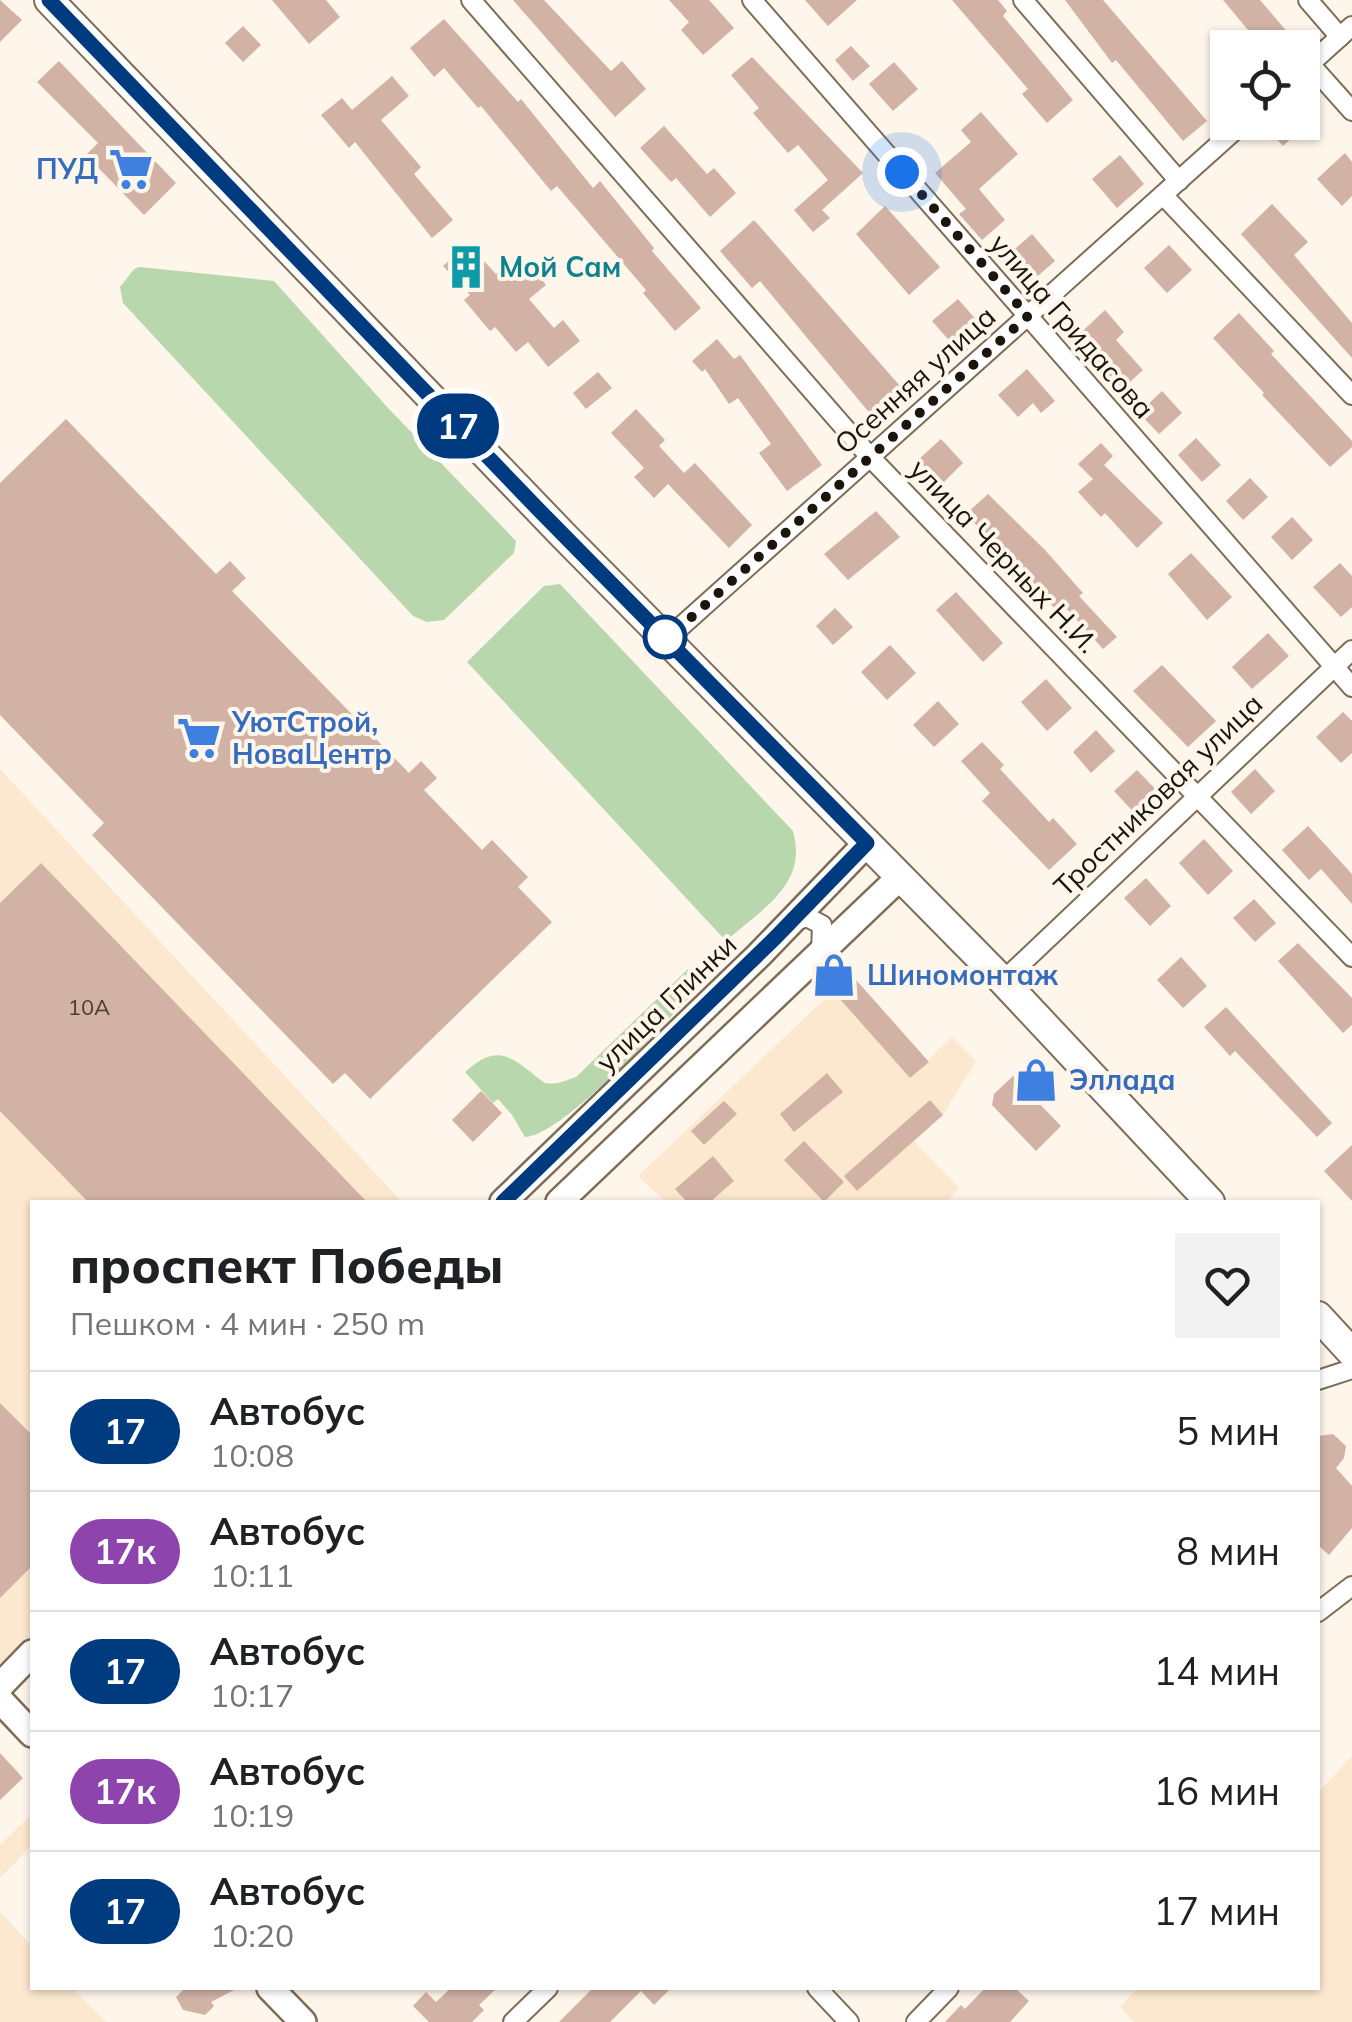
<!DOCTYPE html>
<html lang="ru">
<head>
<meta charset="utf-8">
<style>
  body { margin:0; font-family:Mulish,sans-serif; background:#f2f2f2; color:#202124; height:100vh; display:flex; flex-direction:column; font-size:38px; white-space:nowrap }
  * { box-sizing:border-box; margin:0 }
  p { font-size:32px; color:#757577 }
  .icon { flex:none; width:55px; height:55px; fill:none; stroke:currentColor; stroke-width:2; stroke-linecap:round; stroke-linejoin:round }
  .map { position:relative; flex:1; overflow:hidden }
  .sheet { position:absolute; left:30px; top:1200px; width:1290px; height:790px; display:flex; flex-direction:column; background:#fff; border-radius:0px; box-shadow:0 2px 8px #0004 }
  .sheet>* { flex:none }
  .badge { padding:0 20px; border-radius:32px; font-size:35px; line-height:65px }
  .tools { position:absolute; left:1210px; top:30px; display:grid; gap:20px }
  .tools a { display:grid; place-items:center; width:110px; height:110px; border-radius:0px; background:#fff; box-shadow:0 2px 8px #0004; font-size:50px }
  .you { position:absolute; width:50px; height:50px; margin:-25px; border:8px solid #fff; border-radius:50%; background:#1a73e8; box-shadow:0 0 0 15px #1a73e833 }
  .map>.badge { position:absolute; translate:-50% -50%; box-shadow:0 0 0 5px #fff }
  .round { display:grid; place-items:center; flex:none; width:105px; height:105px; border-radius:0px; background:#f2f2f2 }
  .headline { display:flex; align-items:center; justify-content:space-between; height:170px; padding:0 40px }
  h1 { font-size:48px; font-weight:800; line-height:75px }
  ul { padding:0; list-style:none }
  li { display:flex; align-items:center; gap:30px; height:120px; padding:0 40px; border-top:2px solid #e0e0e0 }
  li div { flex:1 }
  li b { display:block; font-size:38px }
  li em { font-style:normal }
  li .badge { min-width:110px; font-weight:700; text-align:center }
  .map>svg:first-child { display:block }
</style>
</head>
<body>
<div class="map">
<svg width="1352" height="2022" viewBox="0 0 1352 2022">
  <rect width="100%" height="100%" fill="#fef6eb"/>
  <g fill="#fce8ce">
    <polygon points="0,769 402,1202 32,1202 32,1642 4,1669 0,1665"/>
    <polygon points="833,991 910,1078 952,1037 976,1061 943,1115 914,1141 959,1188 947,1202 666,1202 638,1176"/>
    <polygon points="1352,1756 1352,2022 1134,2022 1120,2007 1138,1988 1318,1988 1318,1793"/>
    <polygon points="32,1814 32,1845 0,1878 0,1845"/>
    <polygon points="0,1912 32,1946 32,1988 73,1988 106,2022 0,2022"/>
  </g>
  <g fill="#b9d7ac">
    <polygon points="140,267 274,281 389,409 516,541 514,553 444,620 427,622 413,616 123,303 120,287 134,269"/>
    <path d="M560,584L793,831C808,886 762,908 726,941L467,662L544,586Z"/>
    <path d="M688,969L694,993C662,1024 564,1135 525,1137L512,1115L498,1099L493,1103L465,1072C492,1048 505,1051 532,1073C534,1075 543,1082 545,1083C555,1086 567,1080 576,1077Z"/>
  </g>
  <g fill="#d1b2a4">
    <polygon points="0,0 22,20 0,42"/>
    <polygon points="272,0 326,0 340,17 309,44"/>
    <polygon points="513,0 544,0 611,71 622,61 646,89 615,117"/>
    <polygon points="669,0 709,0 734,28 703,55 681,30 689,22"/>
    <polygon points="805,0 857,0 828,26"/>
    <polygon points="952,0 998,0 1007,11 1003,16 1073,100 1047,123 1022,94 1028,89"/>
    <polygon points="1065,0 1103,0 1207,121 1183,141 1116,60 1112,63"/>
    <polygon points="1223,0 1260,0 1301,48 1263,48"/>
    <polygon points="444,19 518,102 521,99 593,188 600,181 654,248 652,251 701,308 675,331 643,293 646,290 557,186 551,191 481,106 478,108 444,68 434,77 410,48"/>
    <polygon points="243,26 261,45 243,62 225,43"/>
    <polygon points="851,46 870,66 853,81 835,60"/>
    <polygon points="752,57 863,173 822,210 830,218 813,232 794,210 828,180 798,145 788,153 753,113 759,108 731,75"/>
    <polygon points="59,61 176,183 144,215 86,155 98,143 37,82"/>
    <polygon points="894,62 918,89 893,111 869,84"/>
    <polygon points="392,76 409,96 381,120 421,167 414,174 453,220 432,238 355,142 349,148 321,115 342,98 352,110"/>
    <polygon points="981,112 1018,154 979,189 1005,220 982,240 959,214 966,209 935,173 971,142 961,130"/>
    <polygon points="1261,122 1309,122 1283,146"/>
    <polygon points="664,126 707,174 714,168 736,193 710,217 676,178 671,182 640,148"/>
    <polygon points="1345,153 1352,162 1352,196 1342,206 1317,179"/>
    <polygon points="1120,155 1144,184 1117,208 1092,179"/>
    <polygon points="1272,204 1308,242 1294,255 1352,323 1352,358 1241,234"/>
    <polygon points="885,206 940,267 909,295 856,234"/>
    <polygon points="754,220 908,395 877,422 760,281 752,288 720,251"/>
    <polygon points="1032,234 1055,261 1024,288 1001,261"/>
    <polygon points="468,244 496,274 521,254 546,285 529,299 554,328 563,320 580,341 548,367 528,342 516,352 495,327 490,331 464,300 470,295 443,266"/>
    <polygon points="1169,245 1192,270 1167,293 1144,268"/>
    <polygon points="958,299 987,332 962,355 932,321"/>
    <polygon points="1105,310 1124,332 1116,340 1143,370 1118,393 1070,343"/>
    <polygon points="1239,313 1274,351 1271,354 1352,441 1352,447 1330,467 1262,395 1264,393 1213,338"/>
    <polygon points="717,339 734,359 740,355 822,465 787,491 759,453 771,444 738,398 729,404 705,369 702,372 692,361"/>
    <polygon points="1027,369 1055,401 1041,413 1033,403 1018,417 998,395"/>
    <polygon points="598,372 612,388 586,409 573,393"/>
    <polygon points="1162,391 1182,413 1159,434 1139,413"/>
    <polygon points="636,409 665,440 659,446 684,473 695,463 752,525 729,548 668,484 654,498 634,477 644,468 611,433"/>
    <polygon points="66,419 216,574 230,561 246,578 232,591 409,773 421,761 437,778 424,790 482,850 492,840 528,877 518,887 552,922 370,1099 345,1073 333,1084 92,835 104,823 0,715 0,483"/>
    <polygon points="1196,438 1221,465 1202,482 1178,455"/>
    <polygon points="941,439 963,463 941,485 918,460"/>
    <polygon points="1101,443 1113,456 1104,465 1163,523 1137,548 1105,513 1101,517 1078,492 1093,479 1078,464"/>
    <polygon points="1250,478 1268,497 1243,520 1226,501"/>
    <polygon points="988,494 1045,550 1083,593 1079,596 1117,637 1103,649 1066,608 1060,614 966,514"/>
    <polygon points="876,511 900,537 848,580 824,554"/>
    <polygon points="1292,517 1313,540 1292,560 1271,537"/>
    <polygon points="1191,553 1232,597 1207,620 1168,574"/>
    <polygon points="1340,563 1352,576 1352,607 1341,617 1313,587"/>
    <polygon points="956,592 1003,643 983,662 936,610"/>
    <polygon points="835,608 853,627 833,645 816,626"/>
    <polygon points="1268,633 1289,656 1252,689 1232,667"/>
    <polygon points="890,645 916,673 887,700 861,672"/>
    <polygon points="1162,665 1216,721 1188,747 1133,691"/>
    <polygon points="1046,679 1072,708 1047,731 1021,702"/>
    <polygon points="938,701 959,724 934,747 913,725"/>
    <polygon points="1343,712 1352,721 1352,753 1341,763 1316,737"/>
    <polygon points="1096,730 1115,751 1091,773 1073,752"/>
    <polygon points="982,742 1004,765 1000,769 1049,822 1053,818 1077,844 1049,870 982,801 990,793 961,761"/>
    <polygon points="1255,769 1275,791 1251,814 1231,792"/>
    <polygon points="1137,770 1161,795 1138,817 1114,791"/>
    <polygon points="1308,826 1352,874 1352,904 1321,869 1309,880 1282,850"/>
    <polygon points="1204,839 1233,871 1208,895 1179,863"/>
    <polygon points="41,863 367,1202 88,1202 0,1111 0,903"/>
    <polygon points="1146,878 1171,906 1150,926 1124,898"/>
    <polygon points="1254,899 1276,923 1255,942 1233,918"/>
    <polygon points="1298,943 1352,998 1352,1025 1343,1033 1278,961"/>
    <polygon points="1181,957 1207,986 1183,1008 1157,980"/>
    <polygon points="841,963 929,1062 910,1078 823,980"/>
    <polygon points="1226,1007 1332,1123 1317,1137 1235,1051 1230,1056 1204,1027"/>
    <polygon points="1037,1065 1050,1081 1032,1096 1061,1126 1036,1151 992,1105 994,1094 1013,1076 1018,1081"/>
    <polygon points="827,1073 843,1092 794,1132 780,1114"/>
    <polygon points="481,1091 502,1113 473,1142 452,1120"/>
    <polygon points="930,1100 943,1115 857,1191 844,1176"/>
    <polygon points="724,1101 737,1114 704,1145 691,1131"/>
    <polygon points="804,1141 844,1182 824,1202 784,1160"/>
    <polygon points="1352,1145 1352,1201 1324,1171"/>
    <polygon points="713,1156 734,1181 710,1202 687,1202 675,1189"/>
    <polygon points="0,1403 32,1435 32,1566 0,1598"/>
    <polygon points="1333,1434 1346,1446 1344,1458 1336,1468 1352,1486 1352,1528 1329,1555 1318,1545 1318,1436"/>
    <polygon points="0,1753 23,1778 0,1800"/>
    <polygon points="185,1988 238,1988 211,2002 214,2006 205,2015 183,2010 176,1997"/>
    <polygon points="451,1988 497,1988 479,2005 484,2010 472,2022 429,2022 413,2006 426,1992 436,2002"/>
    <polygon points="593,1988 671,1988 654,2005 641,1991 610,2022 559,2022"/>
    <polygon points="985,1988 1015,1988 1029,2001 1010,2022 945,2022 961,2005 965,2009"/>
  </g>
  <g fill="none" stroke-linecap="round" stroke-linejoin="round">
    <g stroke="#7e6d56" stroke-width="22">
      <g id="minor">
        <polyline points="471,0 870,457 1352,957"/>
        <polyline points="752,0 1352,687"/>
        <polyline points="1023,0 1179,181"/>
        <polyline points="1308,0 1340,37"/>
        <polyline points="1310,64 1352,111"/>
        <polyline points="1302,71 1352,26"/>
        <polyline points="1163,195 1352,395"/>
        <polyline points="667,639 1244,122"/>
        <polyline points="792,922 807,917 822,925 821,952"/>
        <polyline points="1003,981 1352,650"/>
        <polyline points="1318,1380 1352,1369"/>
        <polyline points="1318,1612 1352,1586"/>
        <polyline points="817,1988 849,2022"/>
        <polyline points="513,2022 548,1988"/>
        <polyline points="916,2022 949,1988"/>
      </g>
    </g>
    <g stroke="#7e6d56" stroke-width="30">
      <g id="secondary">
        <polyline points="503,1202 759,955 867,843"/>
        <polyline points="559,1202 900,877"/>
        <polyline points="0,1686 32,1653"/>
        <polyline points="0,1700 32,1734"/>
        <polyline points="270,1988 303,2022"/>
      </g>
    </g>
    <g stroke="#7e6d56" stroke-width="32">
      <g id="primary">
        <polyline points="49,0 563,535 1003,981 1210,1202"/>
        <polyline points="1318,1316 1352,1353"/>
      </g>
    </g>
    <use href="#minor" stroke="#fff" stroke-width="18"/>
    <use href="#secondary" stroke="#fff" stroke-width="25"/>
    <use href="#primary" stroke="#fff" stroke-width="28"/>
  </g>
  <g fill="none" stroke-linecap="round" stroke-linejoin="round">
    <g stroke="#fff" stroke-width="22">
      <polyline id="line" points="49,0 537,508 867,843 775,938 503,1202"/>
    </g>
    <use href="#line" stroke="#003b80" stroke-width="15"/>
    <polyline stroke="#1c150c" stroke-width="10" stroke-dasharray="0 18" points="665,637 667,639 1028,316 902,172"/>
  </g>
  <defs>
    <g id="supermarket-bare" transform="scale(3.45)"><path d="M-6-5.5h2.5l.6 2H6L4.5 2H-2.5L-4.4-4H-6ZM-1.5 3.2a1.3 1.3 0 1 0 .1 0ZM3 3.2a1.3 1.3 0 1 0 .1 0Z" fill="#3f7fe0" stroke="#fef6eb" stroke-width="2.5" paint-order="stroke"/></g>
    <g id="building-bare" transform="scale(3.45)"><path d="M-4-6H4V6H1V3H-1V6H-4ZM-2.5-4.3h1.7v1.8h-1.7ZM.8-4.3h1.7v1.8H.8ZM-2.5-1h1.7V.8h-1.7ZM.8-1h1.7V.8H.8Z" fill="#0f9aa8" stroke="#fef6eb" stroke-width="2.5" paint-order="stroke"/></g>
    <g id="shop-bare" transform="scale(3.45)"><path d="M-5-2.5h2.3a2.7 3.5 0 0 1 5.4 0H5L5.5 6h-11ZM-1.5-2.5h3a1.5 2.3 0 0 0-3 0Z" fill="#3f7fe0" stroke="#fef6eb" stroke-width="2.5" paint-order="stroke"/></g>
  </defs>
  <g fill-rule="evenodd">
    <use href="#supermarket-bare" x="131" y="169"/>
    <use href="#building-bare" x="466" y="267"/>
    <use href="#supermarket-bare" x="199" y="738"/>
    <use href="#shop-bare" x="834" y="975"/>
    <use href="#shop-bare" x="1036" y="1080"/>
  </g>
  <circle fill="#fff" stroke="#003b80" stroke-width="5" cx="665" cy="637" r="20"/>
  <g text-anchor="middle" stroke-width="8" stroke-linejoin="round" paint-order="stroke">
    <g font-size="22" fill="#493c32">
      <text x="89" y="1015">10А</text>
    </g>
    <g font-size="28" font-weight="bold" fill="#366cbe" stroke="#fef6eb" text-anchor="start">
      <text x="98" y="179" text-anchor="end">ПУД</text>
      <text x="232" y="732">УютСтрой,<tspan x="232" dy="32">НоваЦентр</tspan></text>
      <text x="867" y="985">Шиномонтаж</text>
      <text x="1069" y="1090">Эллада</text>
    </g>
    <g font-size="28" font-weight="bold" fill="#0d838f" stroke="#fef6eb" text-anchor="start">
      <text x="499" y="277">Мой Сам</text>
    </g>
    <g font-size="28" fill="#1c150c" stroke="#fef6eb">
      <text transform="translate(1072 326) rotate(49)" y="10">улица Гридасова</text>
      <text transform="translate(915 380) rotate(-42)" y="10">Осенняя улица</text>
      <text transform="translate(1004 556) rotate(46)" y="10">улица Черных Н.И.</text>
      <text transform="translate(1158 795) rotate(-44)" y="10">Тростниковая улица</text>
      <text transform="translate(666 1003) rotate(-44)" y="10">улица Глинки</text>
    </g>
  </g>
</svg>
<div class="tools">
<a><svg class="icon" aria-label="locate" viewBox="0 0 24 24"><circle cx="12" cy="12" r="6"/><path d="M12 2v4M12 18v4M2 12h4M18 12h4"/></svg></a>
</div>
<div class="you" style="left:902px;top:172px"></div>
<b class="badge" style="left:458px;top:426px;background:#003b80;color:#fff">17</b>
<section class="sheet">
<div class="headline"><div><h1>проспект Победы</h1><p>Пешком · 4 мин · 250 m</p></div><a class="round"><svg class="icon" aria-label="heart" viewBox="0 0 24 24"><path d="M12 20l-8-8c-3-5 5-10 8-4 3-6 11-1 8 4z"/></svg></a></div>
<ul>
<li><span class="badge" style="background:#003b80;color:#fff">17</span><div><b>Автобус</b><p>10:08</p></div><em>5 мин</em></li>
<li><span class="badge" style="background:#8e44ad;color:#fff">17к</span><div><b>Автобус</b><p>10:11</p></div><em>8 мин</em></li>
<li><span class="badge" style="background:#003b80;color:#fff">17</span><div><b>Автобус</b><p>10:17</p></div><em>14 мин</em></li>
<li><span class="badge" style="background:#8e44ad;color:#fff">17к</span><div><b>Автобус</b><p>10:19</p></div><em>16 мин</em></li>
<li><span class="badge" style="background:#003b80;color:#fff">17</span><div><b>Автобус</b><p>10:20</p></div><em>17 мин</em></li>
</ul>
</section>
</div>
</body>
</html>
